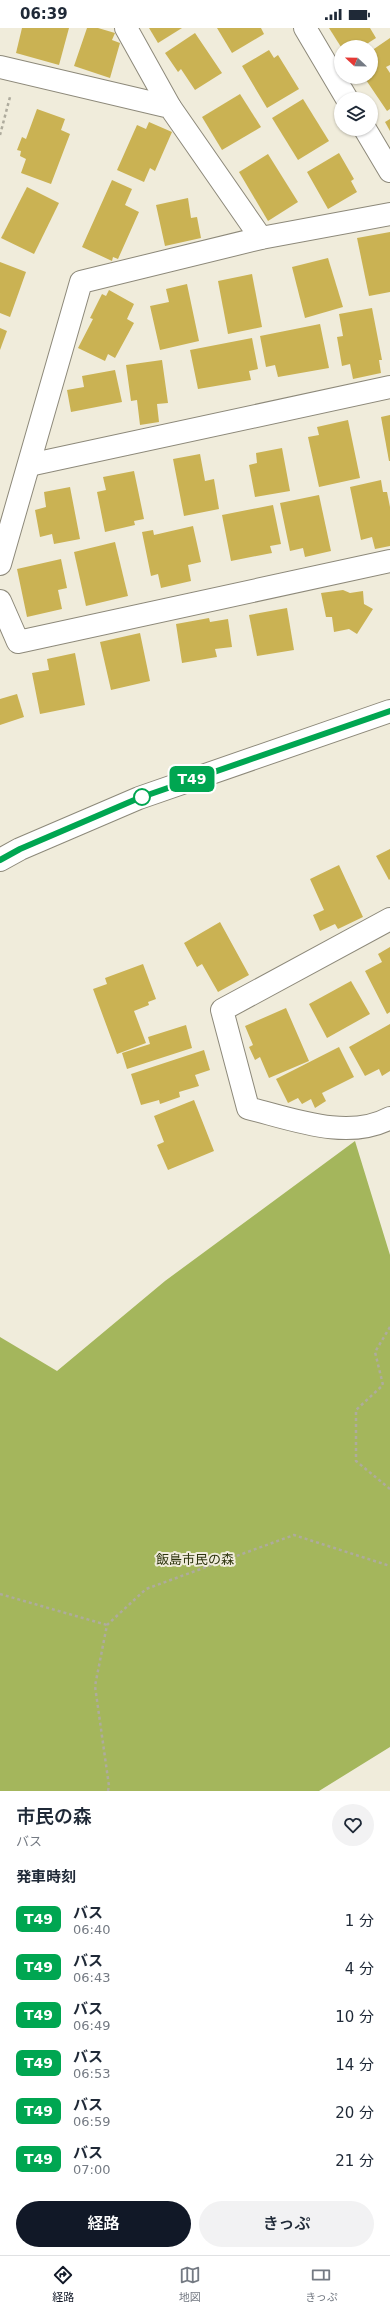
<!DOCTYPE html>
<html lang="ja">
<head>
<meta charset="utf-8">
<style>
  body { margin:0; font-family:"DejaVu Sans","Noto Sans JP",sans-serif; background:#f2f2f3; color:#1f2937; height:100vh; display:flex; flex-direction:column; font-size:15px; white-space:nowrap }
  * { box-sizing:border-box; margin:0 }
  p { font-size:13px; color:#747a83 }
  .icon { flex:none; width:22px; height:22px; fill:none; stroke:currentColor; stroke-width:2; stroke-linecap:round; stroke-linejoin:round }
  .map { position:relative; height:1763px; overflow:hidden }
  .side { display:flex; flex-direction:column; background:#fff; flex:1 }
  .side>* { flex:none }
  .badge { padding:0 8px; border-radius:6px; font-size:14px; line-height:26px }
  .needle { width:26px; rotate:292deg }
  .buttons { position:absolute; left:334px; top:12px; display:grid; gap:8px }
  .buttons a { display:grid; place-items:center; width:44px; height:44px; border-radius:50%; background:#fff; box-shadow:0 1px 3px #0004; font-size:20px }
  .map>.badge { position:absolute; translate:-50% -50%; box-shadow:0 0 0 2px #fff }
  h2 { padding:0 16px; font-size:15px; line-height:36px }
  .round { display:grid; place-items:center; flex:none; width:42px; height:42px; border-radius:21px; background:#f2f2f3 }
  .summary { display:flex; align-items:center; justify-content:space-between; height:68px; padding:0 16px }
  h1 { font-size:19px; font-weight:600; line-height:30px }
  .button { display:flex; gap:8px; margin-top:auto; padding:8px 16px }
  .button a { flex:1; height:46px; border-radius:24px; background:#111827; color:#fff; font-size:16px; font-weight:600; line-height:46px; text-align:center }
  .button a+a { background:#f2f2f3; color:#1f2937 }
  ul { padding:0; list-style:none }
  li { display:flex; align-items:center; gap:12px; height:48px; padding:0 16px }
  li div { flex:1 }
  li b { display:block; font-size:15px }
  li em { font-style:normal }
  li .badge { min-width:44px; font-weight:700; text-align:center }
  .status { display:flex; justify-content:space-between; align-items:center; height:28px; padding:0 20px; background:#fff; direction:ltr }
  .status svg { height:11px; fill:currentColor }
  .menu { display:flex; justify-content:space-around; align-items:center; height:56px; border-top:1px solid #e0e1e3; background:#fff; font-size:11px; color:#747a83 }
  .menu a { display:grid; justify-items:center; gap:2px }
  .menu .on { color:#111827 }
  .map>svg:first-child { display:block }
</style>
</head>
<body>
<div class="status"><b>06:39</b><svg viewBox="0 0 49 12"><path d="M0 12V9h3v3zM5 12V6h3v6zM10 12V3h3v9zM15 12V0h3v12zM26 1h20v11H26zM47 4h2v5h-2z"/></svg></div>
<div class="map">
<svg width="390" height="1763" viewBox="0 0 390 1763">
  <rect width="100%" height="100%" fill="#f0ecdb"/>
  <polygon fill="#a4b65c" points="355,1113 390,1227 390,1719 319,1763 0,1763 0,1309 57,1343 165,1253"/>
  <g fill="#cab253">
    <polygon points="22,0 69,0 59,37 16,25"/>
    <polygon points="87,0 98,0 115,5 112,12 120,15 110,50 74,38"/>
    <polygon points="149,0 182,0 158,15"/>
    <polygon points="217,0 261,0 264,6 232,25"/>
    <polygon points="329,0 370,0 376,10 362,19 341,19"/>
    <polygon points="195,5 222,45 195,62 181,41 178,44 165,25"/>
    <polygon points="390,10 390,37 386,39 390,45 390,81 387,83 364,49 371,49 371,23"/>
    <polygon points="269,22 274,30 278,27 299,61 267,80 242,38"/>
    <polygon points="240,66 261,99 222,122 202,89"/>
    <polygon points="303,71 329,113 298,132 272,90"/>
    <polygon points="37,81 65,91 61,102 70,106 51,156 21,145 26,131 20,128 21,123 17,122 22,109 26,111"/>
    <polygon points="390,91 390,103 385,94"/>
    <polygon points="149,94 172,104 155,143 150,140 144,154 117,142 137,97 146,101"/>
    <polygon points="339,125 354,151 351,153 357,164 328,181 307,144"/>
    <polygon points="268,126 298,174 268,193 239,144"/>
    <polygon points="112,152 132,161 125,177 139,184 118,231 113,229 112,233 82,219"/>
    <polygon points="27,159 59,175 34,226 1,210"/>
    <polygon points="188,170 191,190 197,189 201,210 165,218 156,177"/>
    <polygon points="390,204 390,264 369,268 357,210"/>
    <polygon points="328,230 343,279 305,290 292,239"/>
    <polygon points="0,234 26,244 10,289 0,285"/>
    <polygon points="252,246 262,299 228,306 218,253"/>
    <polygon points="187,256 199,313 160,322 150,278 169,274 166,261"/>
    <polygon points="109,262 134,276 127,291 134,295 115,330 108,326 105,333 78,320 93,291 90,290 102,266 106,268"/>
    <polygon points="372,280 382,332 379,332 381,345 353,351 350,336 342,338 337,309 343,308 339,286"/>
    <polygon points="320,296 329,340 278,349 275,337 266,339 260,308"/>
    <polygon points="0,300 7,303 0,322"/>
    <polygon points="252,310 258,341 249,343 251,352 198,361 190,322"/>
    <polygon points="162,332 168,375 157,376 159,394 140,397 137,372 131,373 126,337"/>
    <polygon points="115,342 122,374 71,384 67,362 84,359 82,348"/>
    <polygon points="390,387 390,433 389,433 381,389"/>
    <polygon points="348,392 360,450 319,459 308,409 319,407 317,399"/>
    <polygon points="282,420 290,463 255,469 249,437 257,435 256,425"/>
    <polygon points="200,426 205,453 214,451 219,481 184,488 173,431"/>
    <polygon points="134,443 144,491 134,493 135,497 105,504 97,464 106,462 103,449"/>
    <polygon points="381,452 383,464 387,464 390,479 390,518 375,521 372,509 361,512 350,459"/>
    <polygon points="70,459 80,511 54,516 52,506 40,509 35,482 46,479 44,464"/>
    <polygon points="319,467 331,523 305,529 303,520 290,523 280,475"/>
    <polygon points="273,477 281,516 270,518 272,525 231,533 222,487"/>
    <polygon points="193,498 201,534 188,537 191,553 161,560 158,546 151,548 142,504 153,502 154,507"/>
    <polygon points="115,514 128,568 86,578 74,524"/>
    <polygon points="61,531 67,560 58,562 62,581 27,589 17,541"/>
    <polygon points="343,562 350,565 363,563 364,576 373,581 357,606 349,601 334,604 332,589 326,589 321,565"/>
    <polygon points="287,580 294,622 257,628 249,587"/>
    <polygon points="209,590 210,594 228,591 232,619 215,621 217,629 182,635 176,596"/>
    <polygon points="140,605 150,653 111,662 100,614"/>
    <polygon points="75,625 85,677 40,686 32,645 49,642 47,631"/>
    <polygon points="17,666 24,689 0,697 0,671"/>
    <polygon points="390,821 390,851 389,852 376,828"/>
    <polygon points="339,837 363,889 338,901 335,896 320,903 313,887 324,882 310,851"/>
    <polygon points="220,894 249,947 218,964 202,936 197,939 184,915"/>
    <polygon points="390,919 390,984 387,986 365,943 382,934 378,926"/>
    <polygon points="143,936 156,971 148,974 149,977 134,983 146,1015 117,1026 93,961 107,956 105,950"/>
    <polygon points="351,953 370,986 327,1010 309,976"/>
    <polygon points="286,980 309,1033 269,1050 260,1029 255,1032 249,1019 253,1017 245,998"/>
    <polygon points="390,996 390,1043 382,1048 379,1041 365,1048 349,1019"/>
    <polygon points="186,997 192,1020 127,1041 122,1025 150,1016 148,1009"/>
    <polygon points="339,1019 354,1049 322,1065 326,1073 315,1080 311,1071 302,1076 298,1070 288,1075 276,1051"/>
    <polygon points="204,1022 210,1042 195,1047 199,1058 179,1064 180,1069 160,1076 159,1072 141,1077 131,1046"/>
    <polygon points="194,1072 214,1123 168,1142 157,1117 164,1114 154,1088"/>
  </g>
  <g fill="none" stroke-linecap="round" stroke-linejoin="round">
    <g stroke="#8d897a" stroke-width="24">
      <g id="minor">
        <polyline points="126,0 170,79"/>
        <polyline points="305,0 347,71"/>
        <polyline points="0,39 170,79 261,210"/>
        <polyline points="365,101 390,143"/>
        <polyline points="29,437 390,359"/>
        <polyline points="0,536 81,254 261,210 390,186"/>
        <polyline points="0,573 18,614 390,533"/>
        <path d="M390,891L222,982L248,1080C292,1091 348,1113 390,1090"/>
      </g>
    </g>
    <g stroke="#8d897a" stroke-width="24">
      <polyline id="tertiary" points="0,832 20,821 139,770 390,683"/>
    </g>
    <g stroke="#aeab9d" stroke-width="2.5" stroke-dasharray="3 3" stroke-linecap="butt">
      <polyline points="0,107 10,69"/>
      <polyline points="390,1299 375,1324 383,1357 356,1382 356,1433 390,1461"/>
      <polyline points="0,1566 107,1597"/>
      <polyline points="108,1763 109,1758 95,1658 107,1597 146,1561 294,1507 390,1538"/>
    </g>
    <use href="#minor" stroke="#fff" stroke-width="22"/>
    <use href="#tertiary" stroke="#fff" stroke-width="22"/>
  </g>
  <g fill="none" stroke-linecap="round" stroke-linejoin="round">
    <g stroke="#fff" stroke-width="9">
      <polyline id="line" points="0,832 20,821 139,770 390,683"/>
    </g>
    <use href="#line" stroke="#00a651" stroke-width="6"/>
  </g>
  <circle fill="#fff" stroke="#00a651" stroke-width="2" cx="142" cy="769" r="8"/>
  <g text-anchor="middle" stroke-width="4" stroke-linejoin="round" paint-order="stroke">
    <g font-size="13" fill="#2d340e" stroke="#f0ecdb">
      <text x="195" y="1536">飯島市民の森</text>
    </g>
  </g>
</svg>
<div class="buttons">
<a><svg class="needle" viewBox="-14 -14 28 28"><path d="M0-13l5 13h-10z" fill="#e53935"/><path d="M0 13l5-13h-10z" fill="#747a83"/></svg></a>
<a><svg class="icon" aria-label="layers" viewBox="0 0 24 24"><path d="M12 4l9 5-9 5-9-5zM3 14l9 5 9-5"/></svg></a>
</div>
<b class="badge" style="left:192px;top:751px;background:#00a651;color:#fff">T49</b>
</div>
<section class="side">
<div class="summary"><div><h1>市民の森</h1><p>バス</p></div><a class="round"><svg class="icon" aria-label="heart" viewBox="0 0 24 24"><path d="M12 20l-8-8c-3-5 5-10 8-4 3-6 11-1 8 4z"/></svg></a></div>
<h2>発車時刻</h2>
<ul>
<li><span class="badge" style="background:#00a651;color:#fff">T49</span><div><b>バス</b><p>06:40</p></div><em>1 分</em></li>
<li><span class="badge" style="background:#00a651;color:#fff">T49</span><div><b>バス</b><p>06:43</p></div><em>4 分</em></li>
<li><span class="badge" style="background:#00a651;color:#fff">T49</span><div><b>バス</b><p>06:49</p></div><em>10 分</em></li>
<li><span class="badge" style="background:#00a651;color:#fff">T49</span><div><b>バス</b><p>06:53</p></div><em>14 分</em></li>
<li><span class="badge" style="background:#00a651;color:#fff">T49</span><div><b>バス</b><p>06:59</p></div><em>20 分</em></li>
<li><span class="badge" style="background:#00a651;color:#fff">T49</span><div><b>バス</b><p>07:00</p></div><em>21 分</em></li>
</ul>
<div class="button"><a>経路</a><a>きっぷ</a></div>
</section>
<nav class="menu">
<a class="on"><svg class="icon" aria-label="directions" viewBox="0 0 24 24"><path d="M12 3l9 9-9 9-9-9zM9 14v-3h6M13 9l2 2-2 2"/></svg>経路</a>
<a><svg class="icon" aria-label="map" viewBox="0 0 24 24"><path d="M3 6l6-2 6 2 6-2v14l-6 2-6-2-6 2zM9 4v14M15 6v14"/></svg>地図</a>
<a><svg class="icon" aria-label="tickets" viewBox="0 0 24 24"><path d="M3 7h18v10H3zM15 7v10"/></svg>きっぷ</a>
</nav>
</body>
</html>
